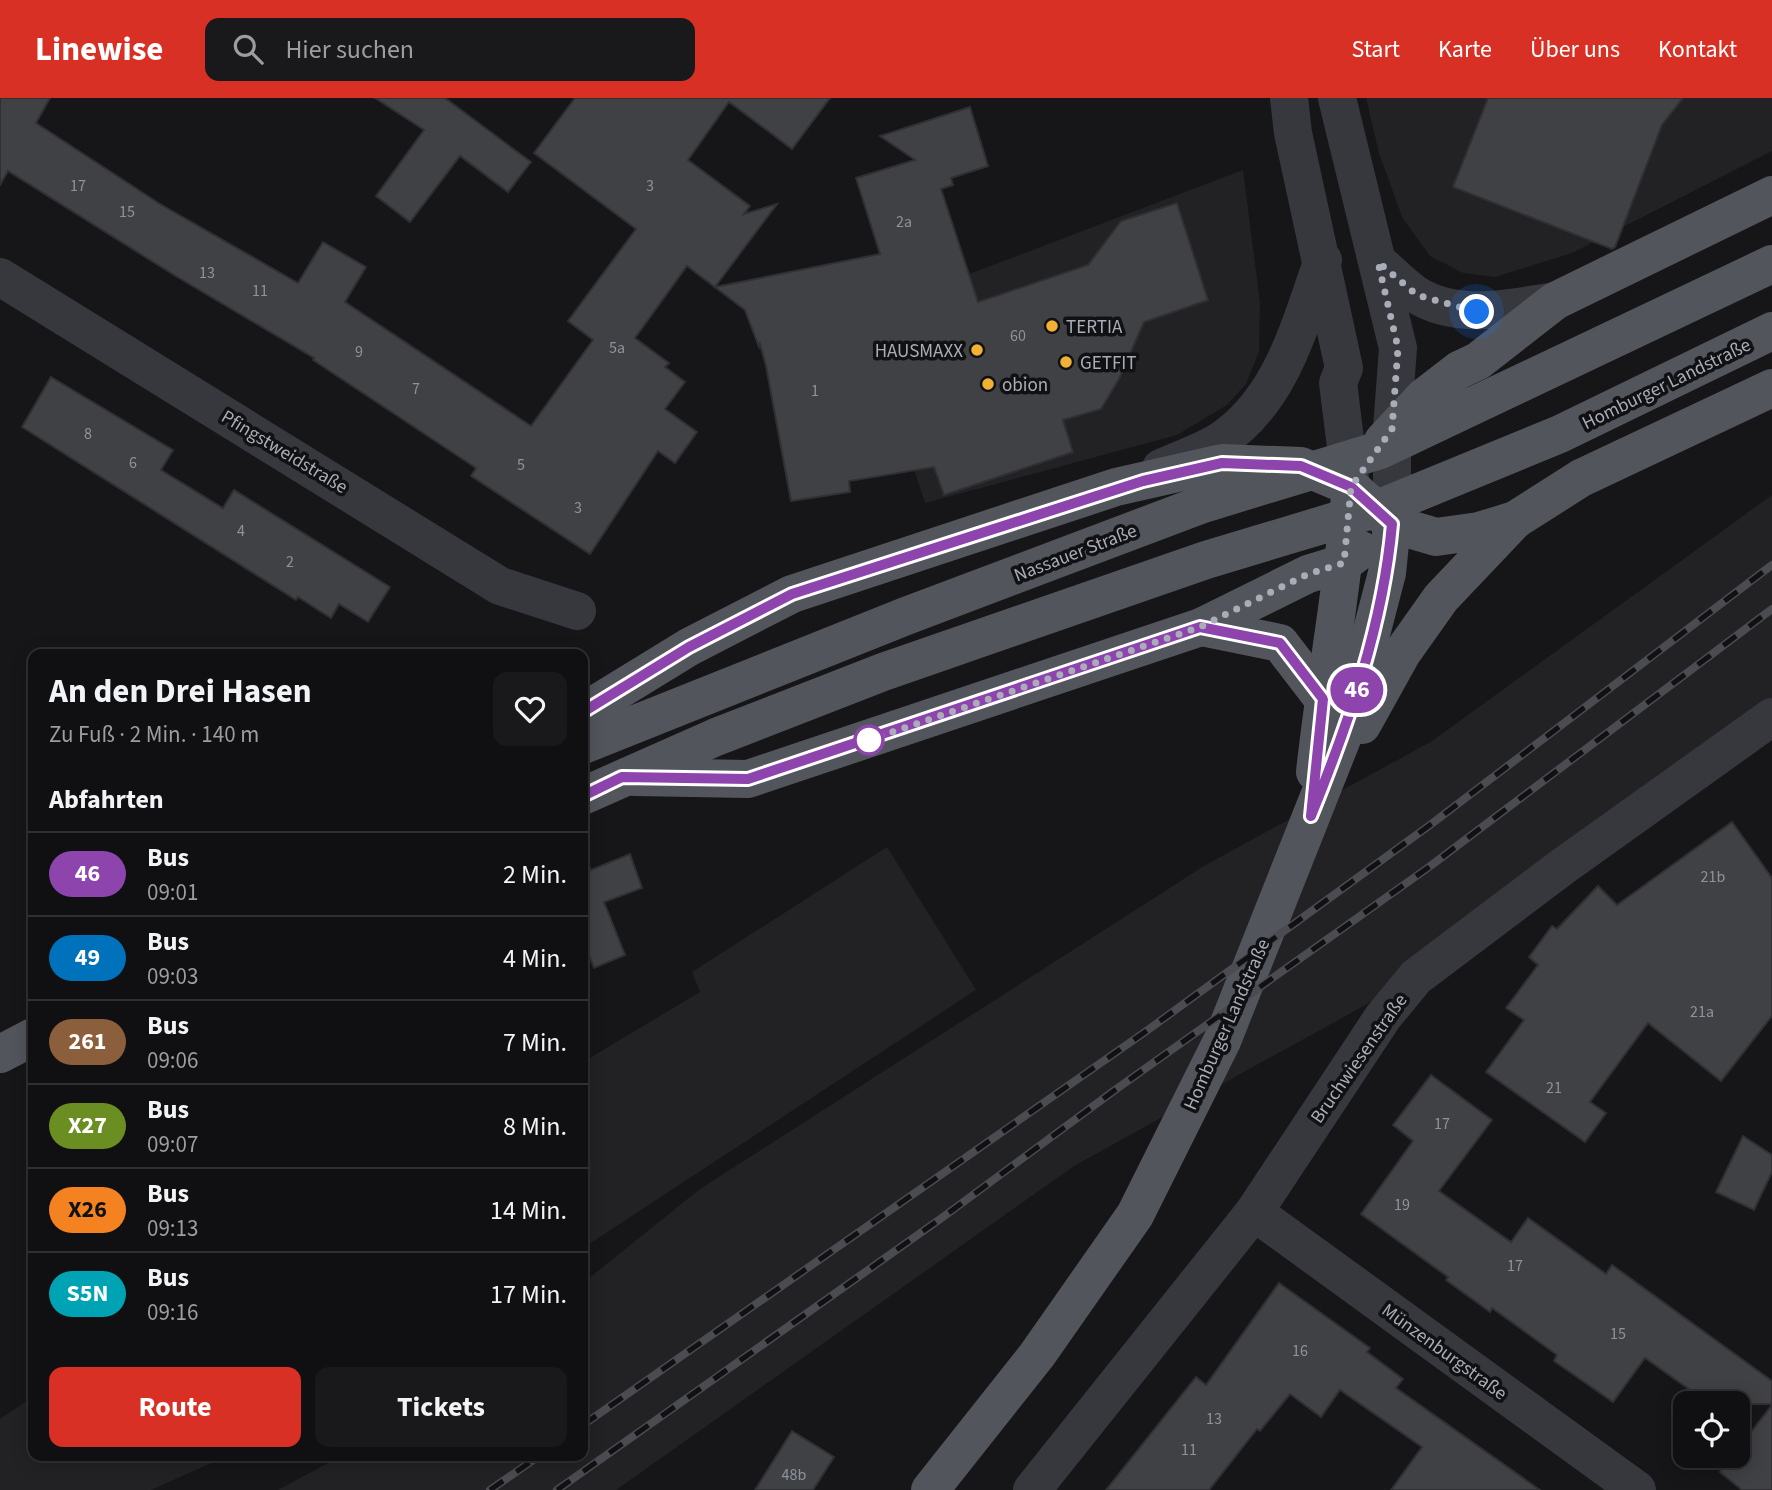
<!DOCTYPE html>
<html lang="de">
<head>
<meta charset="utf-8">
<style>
  body { margin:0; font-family:"Source Sans 3",sans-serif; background:#19191b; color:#f1f3f6; height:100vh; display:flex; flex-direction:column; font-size:26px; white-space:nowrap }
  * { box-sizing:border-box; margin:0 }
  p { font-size:23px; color:#9c9d9f }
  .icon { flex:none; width:38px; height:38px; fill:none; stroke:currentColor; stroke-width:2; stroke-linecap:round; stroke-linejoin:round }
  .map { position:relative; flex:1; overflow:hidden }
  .side { position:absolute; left:28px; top:551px; width:560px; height:812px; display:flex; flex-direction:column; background:#101012; border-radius:14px; box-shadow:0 4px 18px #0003,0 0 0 2px #303032 }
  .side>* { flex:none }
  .badge { padding:0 14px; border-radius:23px; font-size:24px; line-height:46px }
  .buttons { position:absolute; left:1673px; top:1293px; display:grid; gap:14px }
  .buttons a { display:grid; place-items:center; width:77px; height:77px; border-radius:14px; background:#101012; box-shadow:0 4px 18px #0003,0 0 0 2px #303032; font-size:35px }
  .you { position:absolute; width:35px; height:35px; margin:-18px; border:5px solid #fff; border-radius:50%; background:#1a73e8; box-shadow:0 0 0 10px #1a73e833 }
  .map>.badge { position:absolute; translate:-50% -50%; box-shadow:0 0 0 4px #fff }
  h2 { padding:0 21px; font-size:26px; line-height:63px }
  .round { display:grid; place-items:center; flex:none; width:74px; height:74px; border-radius:14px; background:#19191b }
  .summary { display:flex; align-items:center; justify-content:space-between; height:119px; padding:0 21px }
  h1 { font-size:33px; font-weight:700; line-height:52px }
  .primary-button { display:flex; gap:14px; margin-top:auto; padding:14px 21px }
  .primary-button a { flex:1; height:80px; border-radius:14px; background:#d93025; color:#fff; font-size:28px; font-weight:700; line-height:80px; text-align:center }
  .primary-button a+a { background:#19191b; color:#f1f3f6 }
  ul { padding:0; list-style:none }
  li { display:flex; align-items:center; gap:21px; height:84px; padding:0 21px; border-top:2px solid #303032 }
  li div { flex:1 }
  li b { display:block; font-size:26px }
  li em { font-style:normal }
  li .badge { min-width:77px; font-weight:700; text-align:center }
  header { display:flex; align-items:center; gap:42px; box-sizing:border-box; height:98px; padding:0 35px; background:#d93025; color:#fff }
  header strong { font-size:33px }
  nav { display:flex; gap:38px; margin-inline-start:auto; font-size:24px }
  .search { width:490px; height:63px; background:#19191b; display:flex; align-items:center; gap:18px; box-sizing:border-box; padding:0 24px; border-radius:14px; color:#9c9d9f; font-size:26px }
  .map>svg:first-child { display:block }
</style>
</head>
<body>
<header>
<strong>Linewise</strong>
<div class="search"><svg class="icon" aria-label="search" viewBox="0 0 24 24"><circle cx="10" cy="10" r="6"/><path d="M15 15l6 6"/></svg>Hier suchen</div>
<nav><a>Start</a><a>Karte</a><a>Über uns</a><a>Kontakt</a></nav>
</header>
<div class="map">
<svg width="1772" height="1392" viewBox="0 0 1772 1392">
  <rect width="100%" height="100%" fill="#161618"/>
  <g fill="#222225">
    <polygon points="1366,0 1772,0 1772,53 1572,155 1495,179 1463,175 1430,158 1402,119 1379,55"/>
    <polygon points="1243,72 1260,205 1259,253 1246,286 1227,307 1177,337 925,405 864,216"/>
    <polygon points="1772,397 1772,619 1416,879 1074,1068 616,1392 278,1392 341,1358 583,1358 583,1185 700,1091 1204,768 1432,643"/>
    <polygon points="887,749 976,892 583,1150 583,964 700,894 692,874"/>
    <polygon points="33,1299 33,1358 227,1358 151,1392 0,1392 0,1321"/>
  </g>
  <g fill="#404145" stroke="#303034" stroke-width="2">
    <polygon points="0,0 50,0 36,25 160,106 298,185 323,144 366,169 345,204 531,328 593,242 568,223 636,131 534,55 575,0 830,0 792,51 729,4 688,62 750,108 744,116 777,106 715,189 880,156 856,80 915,62 880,38 970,9 988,68 951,80 953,87 941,91 978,204 1088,167 1121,123 1177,105 1208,202 1144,224 1119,281 1101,311 1063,322 1073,354 944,397 934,369 849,383 850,394 791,403 766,268 760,246 759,249 745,212 687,168 635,240 669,265 665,269 685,284 665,311 697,334 675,365 658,353 590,456 471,378 476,370 313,262 314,260 174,177 8,73 0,87"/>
    <polygon points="375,0 445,0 531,64 508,94 460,58 410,124 376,98 424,32"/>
    <polygon points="1488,0 1683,0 1662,27 1615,149 1612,151 1453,89"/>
    <polygon points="51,279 173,352 161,372 223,410 234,392 390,489 368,524 339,506 331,520 298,499 296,502 22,329"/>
    <polygon points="1732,724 1772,780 1772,918 1721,983 1648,925 1590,1004 1606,1015 1585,1044 1486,974 1524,922 1506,910 1538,867 1529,859 1552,828 1557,831 1598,788 1617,807"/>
    <polygon points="583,756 591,772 630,756 642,790 604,804 625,857 594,870 583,842"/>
    <polygon points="1431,977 1492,1022 1439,1093 1511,1144 1528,1120 1606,1176 1612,1167 1772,1283 1772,1306 1710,1306 1645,1260 1613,1304 1554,1263 1557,1257 1492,1210 1490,1214 1446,1182 1448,1179 1361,1116 1413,1043 1393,1027"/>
    <polygon points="1743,1038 1772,1057 1772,1074 1754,1112 1716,1094"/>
    <polygon points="1279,1185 1370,1250 1367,1254 1403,1281 1396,1290 1540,1392 1391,1392 1422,1349 1340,1292 1321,1319 1290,1296 1260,1333 1257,1331 1209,1392 1106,1392 1196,1279 1206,1287"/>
    <polygon points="1772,1307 1772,1392 1742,1392 1720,1374 1732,1358 1738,1358 1738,1351"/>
    <polygon points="792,1333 834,1359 813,1392 755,1392"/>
  </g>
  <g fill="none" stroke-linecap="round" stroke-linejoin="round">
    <g stroke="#37383d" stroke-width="38">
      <polyline points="1289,0 1293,35 1344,270 1338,285 1351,389"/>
      <polyline points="1337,0 1398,250 1392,331 1392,426"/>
      <path d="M1378,164C1390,174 1402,187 1415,196C1457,223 1510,210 1555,203"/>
      <polyline points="0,179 500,488 577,513"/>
      <path d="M1161,370C1180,361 1203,354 1220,343C1282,302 1299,228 1323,162"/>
      <polyline points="1254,1114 1637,1392"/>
      <polyline points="1032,1392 1254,1114 1383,919 1416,879 1562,769 1772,619"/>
    </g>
    <g stroke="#53555c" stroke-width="38">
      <polyline points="1383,343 1424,299 1459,272 1478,263 1555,203 1772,97"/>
      <polyline points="1201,529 1280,545 1323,601"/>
      <polyline points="583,614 689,549 792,496 1116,389 1222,365 1301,368 1351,389 1392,426 1436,439 1479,433 1515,422 1581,380 1772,290"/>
      <polyline points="1362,627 1402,555 1441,500 1515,422"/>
      <polyline points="583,647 906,518 1203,406 1380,352 1772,166"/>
      <path d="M1315,674C1325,581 1343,490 1350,397"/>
      <polyline points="635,679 748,681 1201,529 1308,476 1344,465 1361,452"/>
      <polyline points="583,698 716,639 883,574 1206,462 1382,409 1560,336 1772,233"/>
      <polyline points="0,956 33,939"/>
      <polyline points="930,1392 1037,1257 1135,1117 1222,943 1347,628 1387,475 1392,426"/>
    </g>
    <g stroke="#4a4c52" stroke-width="8">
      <g id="rail">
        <polyline points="583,1327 1145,934 1430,727 1772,467"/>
        <polyline points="490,1392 539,1358"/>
        <polyline points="557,1392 943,1119 1115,992 1429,769 1772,511"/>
      </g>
    </g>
    <use href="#rail" stroke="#111113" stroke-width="5" stroke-dasharray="16" stroke-linecap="butt"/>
  </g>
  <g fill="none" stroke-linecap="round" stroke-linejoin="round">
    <g stroke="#fff" stroke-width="16">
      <path id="line" d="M583,614L689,549L792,496L1143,383L1222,365L1301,368L1351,389L1392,426C1383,527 1349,624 1311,718L1323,601L1280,545L1200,529L748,681L622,679L583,698"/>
    </g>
    <use href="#line" stroke="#8e44ad" stroke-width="10"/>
    <polyline stroke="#a8adb8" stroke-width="7" stroke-dasharray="0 12.6" points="869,642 1200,529 1308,476 1344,465 1351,389 1392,331 1398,250 1378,164 1417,197 1477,214"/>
  </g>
  <g fill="#f2b134" stroke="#111113" stroke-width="2.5">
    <circle cx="1052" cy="228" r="7"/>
    <circle cx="977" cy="252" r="7"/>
    <circle cx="1066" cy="264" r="7"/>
    <circle cx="988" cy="286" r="7"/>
  </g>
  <circle fill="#fff" stroke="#8e44ad" stroke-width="3.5" cx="869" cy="642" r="14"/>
  <g text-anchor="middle" stroke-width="7" stroke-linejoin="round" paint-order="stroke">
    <g font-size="16" fill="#8e929b">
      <text x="78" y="93">17</text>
      <text x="650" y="93">3</text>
      <text x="127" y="119">15</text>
      <text x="904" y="129">2a</text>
      <text x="207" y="180">13</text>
      <text x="260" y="198">11</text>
      <text x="1018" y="243">60</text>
      <text x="617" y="255">5a</text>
      <text x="359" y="259">9</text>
      <text x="416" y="296">7</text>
      <text x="815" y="298">1</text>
      <text x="88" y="341">8</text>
      <text x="133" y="370">6</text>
      <text x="521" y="372">5</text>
      <text x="578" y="415">3</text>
      <text x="241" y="438">4</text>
      <text x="290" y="469">2</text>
      <text x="1713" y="784">21b</text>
      <text x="1702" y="919">21a</text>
      <text x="1554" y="995">21</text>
      <text x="1442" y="1031">17</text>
      <text x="1402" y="1112">19</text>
      <text x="1515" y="1173">17</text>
      <text x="1618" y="1241">15</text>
      <text x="1300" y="1258">16</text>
      <text x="1214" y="1326">13</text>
      <text x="1189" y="1357">11</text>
      <text x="794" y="1382">48b</text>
    </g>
    <g font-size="19" fill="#a8adb8" stroke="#111113" text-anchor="start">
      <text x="1066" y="235">TERTIA</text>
      <text x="963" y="259" text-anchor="end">HAUSMAXX</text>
      <text x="1080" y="271">GETFIT</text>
      <text x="1002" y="293">obion</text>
    </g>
    <g font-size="19" fill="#a8adb8" stroke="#111113">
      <text transform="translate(1666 285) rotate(-26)" y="7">Homburger Landstraße</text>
      <text transform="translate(285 353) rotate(31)" y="7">Pfingstweidstraße</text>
      <text transform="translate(1075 454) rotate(-21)" y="7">Nassauer Straße</text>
      <text transform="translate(1226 926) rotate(-66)" y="7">Homburger Landstraße</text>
      <text transform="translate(1358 960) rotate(-55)" y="7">Bruchwiesenstraße</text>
      <text transform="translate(1445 1253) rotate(36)" y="7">Münzenburgstraße</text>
    </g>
  </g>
</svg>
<div class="buttons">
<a><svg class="icon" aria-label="locate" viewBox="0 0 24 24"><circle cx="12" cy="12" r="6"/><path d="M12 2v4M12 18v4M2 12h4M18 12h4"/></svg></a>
</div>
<div class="you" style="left:1477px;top:214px"></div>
<b class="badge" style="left:1357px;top:592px;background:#8e44ad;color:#fff">46</b>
<section class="side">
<div class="summary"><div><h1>An den Drei Hasen</h1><p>Zu Fuß · 2 Min. · 140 m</p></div><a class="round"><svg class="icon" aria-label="heart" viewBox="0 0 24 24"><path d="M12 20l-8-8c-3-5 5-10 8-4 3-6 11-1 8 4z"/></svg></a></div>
<h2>Abfahrten</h2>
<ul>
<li><span class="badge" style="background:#8e44ad;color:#fff">46</span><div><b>Bus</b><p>09:01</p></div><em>2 Min.</em></li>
<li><span class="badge" style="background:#0072bc;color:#fff">49</span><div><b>Bus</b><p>09:03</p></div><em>4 Min.</em></li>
<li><span class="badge" style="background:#8b5e3c;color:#fff">261</span><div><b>Bus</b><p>09:06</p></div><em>7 Min.</em></li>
<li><span class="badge" style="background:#6b8e23;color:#fff">X27</span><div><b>Bus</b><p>09:07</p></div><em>8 Min.</em></li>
<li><span class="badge" style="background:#f58220;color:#111">X26</span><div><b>Bus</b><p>09:13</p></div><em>14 Min.</em></li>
<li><span class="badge" style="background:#00a3b4;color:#fff">S5N</span><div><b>Bus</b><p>09:16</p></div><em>17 Min.</em></li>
</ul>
<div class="primary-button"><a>Route</a><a>Tickets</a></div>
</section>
</div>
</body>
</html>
